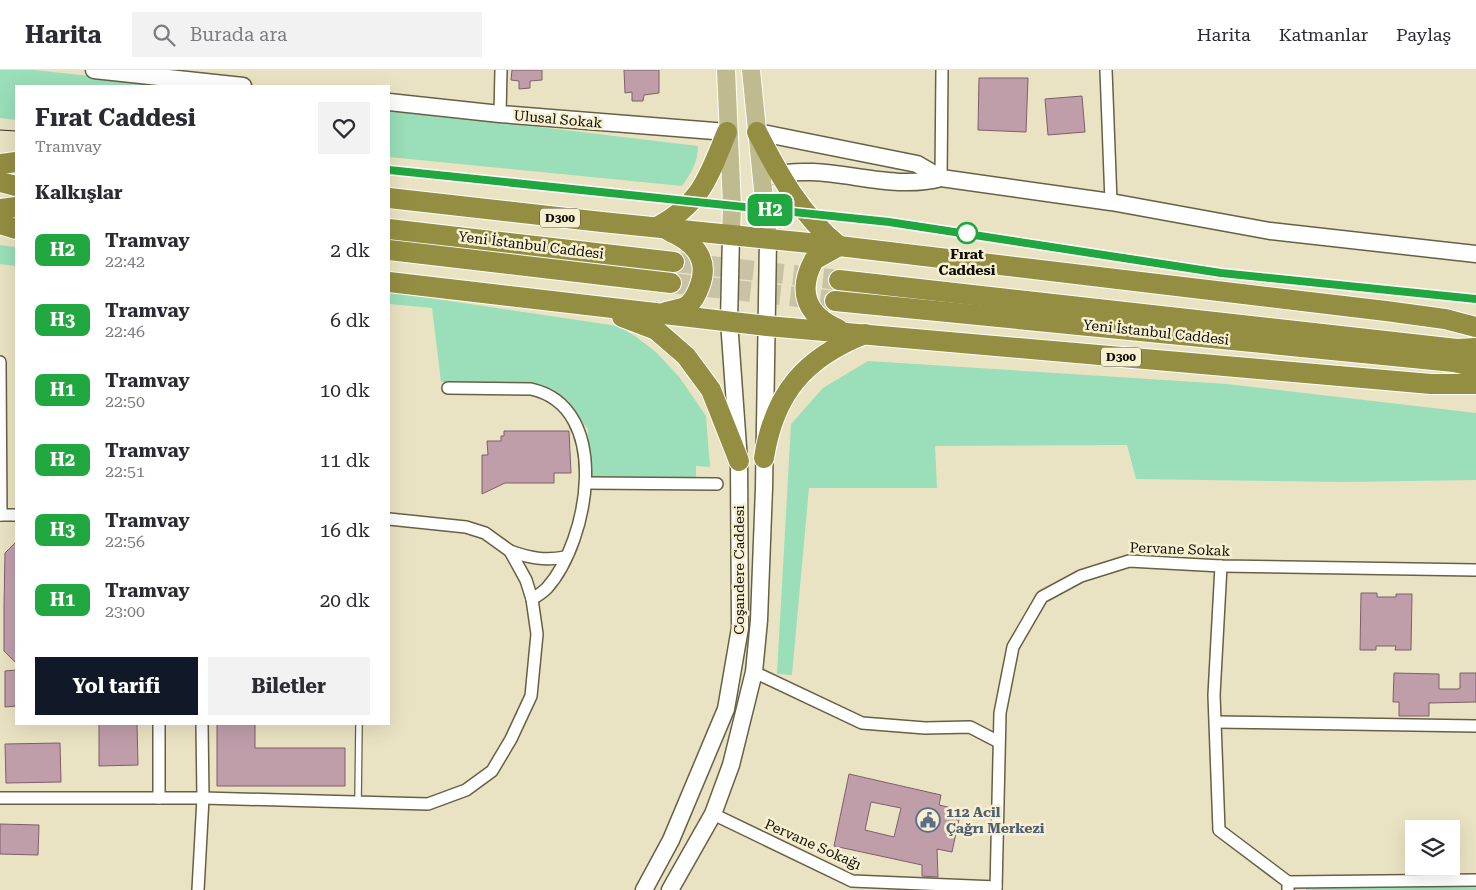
<!DOCTYPE html>
<html lang="tr">
<head>
<meta charset="utf-8">
<style>
  body { margin:0; font-family:"Roboto Serif",serif; background:#f2f2f3; color:#2b2b33; height:100vh; display:flex; flex-direction:column; font-size:19px; white-space:nowrap }
  * { box-sizing:border-box; margin:0 }
  p { font-size:16px; color:#7c7c81 }
  .icon { flex:none; width:28px; height:28px; fill:none; stroke:currentColor; stroke-width:2; stroke-linecap:round; stroke-linejoin:round }
  .map { position:relative; flex:1; overflow:hidden }
  .drawer { position:absolute; left:15px; top:15px; width:375px; height:640px; display:flex; flex-direction:column; background:#fff; border-radius:0px; box-shadow:0 5px 20px #0002 }
  .drawer>* { flex:none }
  .badge { padding:0 10px; border-radius:8px; font-size:18px; line-height:32px }
  .fabs { position:absolute; left:1405px; top:750px; display:grid; gap:10px }
  .fabs a { display:grid; place-items:center; width:55px; height:55px; border-radius:0px; background:#fff; box-shadow:0 5px 20px #0002; font-size:25px }
  .map>.badge { position:absolute; translate:-50% -50%; box-shadow:0 0 0 2px #fff }
  h2 { padding:0 20px; font-size:19px; line-height:45px }
  .round { display:grid; place-items:center; flex:none; width:52px; height:52px; border-radius:0px; background:#f2f2f3 }
  .overview { display:flex; align-items:center; justify-content:space-between; height:85px; padding:0 20px }
  h1 { font-size:24px; font-weight:700; line-height:38px }
  .button { display:flex; gap:10px; margin-top:auto; padding:10px 20px }
  .button a { flex:1; height:58px; border-radius:0px; background:#111827; color:#fff; font-size:20px; font-weight:700; line-height:58px; text-align:center }
  .button a+a { background:#f2f2f3; color:#2b2b33 }
  ul { padding:0; list-style:none }
  li { display:flex; align-items:center; gap:15px; height:70px; padding:0 20px }
  li div { flex:1 }
  li b { display:block; font-size:19px }
  li em { font-style:normal }
  li .badge { min-width:55px; font-weight:700; text-align:center }
  header { display:flex; align-items:center; gap:30px; box-sizing:border-box; height:70px; padding:0 25px; background:#fff; border-bottom:1px solid #e1e1e2 }
  header strong { font-size:24px }
  nav { display:flex; gap:28px; margin-inline-start:auto; font-size:18px }
  .search { width:350px; height:45px; background:#f2f2f3; display:flex; align-items:center; gap:12px; box-sizing:border-box; padding:0 18px; border-radius:0px; color:#7c7c81; font-size:19px }
  .map>svg:first-child { display:block }
</style>
</head>
<body>
<header>
<strong>Harita</strong>
<div class="search"><svg class="icon" aria-label="search" viewBox="0 0 24 24"><circle cx="10" cy="10" r="6"/><path d="M15 15l6 6"/></svg>Burada ara</div>
<nav><a>Harita</a><a>Katmanlar</a><a>Paylaş</a></nav>
</header>
<div class="map">
<svg width="1476" height="820" viewBox="0 0 1476 820">
  <rect width="100%" height="100%" fill="#eae3c3"/>
  <g fill="#9adfb9">
    <polygon points="0,0 34,0 183,16 16,16 16,50 0,48"/>
    <path d="M389,39L698,76C698,92 691,103 682,116L389,87Z"/>
    <polygon points="0,175 16,177 16,196 0,194"/>
    <polygon points="389,222 618,256 635,266 657,283 680,308 706,346 710,397 696,396 696,411 586,410 588,359 555,320 534,316 441,312 432,238 389,234"/>
    <polygon points="868,291 1227,314 1476,343 1476,410 1344,412 1136,409 1127,375 935,376 937,418 809,418 792,605 777,604 791,354 823,318"/>
    <rect x="1306" y="816" width="170" height="4"/>
  </g>
  <g fill="#bf9eaa" stroke="#7d5f6a" fill-rule="evenodd">
    <polygon points="512,0 542,0 542,10 530,11 530,18 519,19 519,11 511,10"/>
    <polygon points="624,0 659,0 659,23 644,25 643,31 632,31 632,22 625,23"/>
    <polygon points="979,8 1028,8 1026,62 978,60"/>
    <polygon points="1082,26 1085,62 1048,65 1045,29"/>
    <polygon points="504,361 569,361 571,403 554,403 554,413 505,413 482,424 482,385 488,385 487,371 501,371 501,366 504,366"/>
    <polygon points="16,472 16,593 4,581 4,536 5,483"/>
    <polygon points="1361,523 1377,523 1377,527 1396,527 1396,524 1412,524 1411,580 1395,580 1396,576 1376,576 1376,580 1360,580"/>
    <polygon points="16,600 16,636 5,637 5,601"/>
    <polygon points="1394,603 1439,604 1439,619 1458,619 1460,618 1460,603 1476,603 1476,632 1429,633 1429,646 1399,646 1399,632 1393,632"/>
    <polygon points="99,654 137,654 138,695 99,696"/>
    <polygon points="217,654 255,654 255,678 345,678 345,716 217,716"/>
    <polygon points="60,673 61,712 6,713 5,674"/>
    <path d="M849,704L941,725L939,735L961,740L952,782L937,779L938,807L922,806V795L834,776ZM871,732L901,738L894,767L865,760Z"/>
    <polygon points="0,754 39,755 38,785 0,784"/>
  </g>
  <g fill="none" stroke-linecap="round" stroke-linejoin="round">
    <g stroke="#c9c3a6" stroke-width="20" stroke-dasharray="20 10" stroke-linecap="butt">
      <polyline points="674,192 839,210"/>
      <polyline points="671,213 835,231"/>
    </g>
    <g stroke="#676044" stroke-width="8">
      <polyline id="lane" points="358,732 359,654"/>
    </g>
    <g stroke="#676044" stroke-width="14">
      <g id="street">
        <polyline points="1106,0 1111,132"/>
        <polyline points="500,44 501,0"/>
        <polyline points="941,108 942,0"/>
        <polyline points="0,292 1,445"/>
        <path d="M448,318L531,319C613,337 589,471 547,518C543,522 537,526 532,529"/>
        <polyline points="586,413 717,414"/>
        <polyline points="0,445 16,445"/>
        <path d="M510,481C530,488 545,491 565,487"/>
        <polyline points="1221,496 1214,625 1219,760 1288,812 1288,820"/>
        <polyline points="754,602 862,653 925,658 970,657 997,671"/>
        <polyline points="1216,652 1476,656"/>
        <polyline points="0,728 203,728 428,734 466,720 492,701 511,669 531,626 537,564 532,529 526,510 510,481 485,463 466,457 389,449"/>
        <polyline points="159,728 159,654"/>
        <polyline points="713,744 852,811 996,817"/>
        <polyline points="1288,812 1476,810"/>
        <polyline points="198,820 203,728 202,654"/>
        <polyline points="996,820 1000,643 1013,577 1042,527 1081,506 1129,491 1221,496 1476,500"/>
      </g>
    </g>
    <g stroke="#676044" stroke-width="19">
      <g id="secondary">
        <polyline points="94,0 243,16"/>
        <polyline points="389,32 500,44 727,62"/>
        <polyline points="757,62 917,94 941,108"/>
        <path d="M770,106C827,91 885,123 941,108L1111,132L1270,161L1476,184"/>
        <polyline points="644,820 671,770 726,639 740,558 739,391 729,251 731,165"/>
        <polyline points="670,820 713,744 731,695 754,602 759,550 764,418 768,169"/>
      </g>
    </g>
    <g stroke="#fff" stroke-width="20">
      <g id="primary">
        <polyline points="726,0 732,136 731,165"/>
        <polyline points="751,0 768,169"/>
      </g>
    </g>
    <g stroke="#fff" stroke-width="22">
      <g id="highway">
        <path d="M757,62C779,105 801,145 839,176"/>
        <polyline points="0,94 16,92"/>
        <polyline points="0,112 16,116"/>
        <polyline points="389,128 602,152 839,176 1386,241 1445,249 1476,257"/>
        <polyline points="0,139 16,137"/>
        <polyline points="0,154 16,159"/>
        <path d="M657,157C702,133 708,107 727,62"/>
        <polyline points="389,159 674,192"/>
        <polyline points="389,180 671,213"/>
        <polyline points="839,210 1457,279 1476,278"/>
        <polyline points="389,212 767,256 1431,314 1476,314"/>
        <polyline points="835,231 1454,292 1476,297"/>
        <path d="M666,242C672,240 683,239 688,235C694,230 698,221 700,215C710,187 692,171 669,161"/>
        <polyline points="622,247 656,260 686,286 711,320 739,391"/>
        <path d="M838,259C806,245 797,221 814,190L839,176"/>
        <path d="M764,388C774,324 804,288 865,264"/>
      </g>
    </g>
    <use href="#lane" stroke="#fff" stroke-width="5.5"/>
    <use href="#street" stroke="#fff" stroke-width="11"/>
    <use href="#secondary" stroke="#fff" stroke-width="16"/>
    <use href="#primary" stroke="#bfbb8e" stroke-width="18"/>
    <use href="#highway" stroke="#948e42" stroke-width="20"/>
    <g stroke="#343024" stroke-width="1">
      <polyline points="0,60 16,61"/>
      <polyline points="389,100 889,152 1221,203 1476,229"/>
    </g>
  </g>
  <g fill="none" stroke-linecap="round" stroke-linejoin="round">
    <g stroke="#fff" stroke-width="11">
      <polyline id="line" points="389,100 889,152 1221,203 1476,229"/>
    </g>
    <use href="#line" stroke="#21a73f" stroke-width="8"/>
  </g>
  <defs>
    <g id="civic-ring" transform="scale(1.25)"><circle r="9.5" fill="#f7f0d0" stroke="#5c6f8a" stroke-width="1.5"/><path d="M-.6-6.5H3V-4.5H.6V-3L4-1V1h2V6H-6V1h2V-1L-.6-3ZM-1.2 2.5V6h2.4V2.5Z" fill="#5c6f8a"/></g>
  </defs>
  <g fill-rule="evenodd">
    <use href="#civic-ring" x="928" y="750"/>
  </g>
  <circle fill="#fff" stroke="#21a73f" stroke-width="2.5" cx="967" cy="163" r="10"/>
  <g text-anchor="middle" stroke-width="5" stroke-linejoin="round" paint-order="stroke">
    <g fill="#f7f0d0" stroke="#545040" stroke-width="1">
      <rect x="540" y="138.5" width="40" height="19" rx="4"/>
      <rect x="1101" y="277.5" width="40" height="19" rx="4"/>
    </g>
    <g font-size="12" font-weight="bold" fill="#0e0b03">
      <text x="560" y="152">D300</text>
      <text x="1121" y="291">D300</text>
    </g>
    <g font-size="14" fill="#0e0b03" stroke="#f7f0d0">
      <text transform="translate(558 49) rotate(5)" y="5">Ulusal Sokak</text>
      <text transform="translate(531 175) rotate(7)" y="5">Yeni İstanbul Caddesi</text>
      <text transform="translate(1156 262) rotate(6)" y="5">Yeni İstanbul Caddesi</text>
      <text transform="translate(1180 479) rotate(2)" y="5">Pervane Sokak</text>
      <text transform="translate(739 500) rotate(-90)" y="5">Coşandere Caddesi</text>
      <text transform="translate(813 774) rotate(24)" y="5">Pervane Sokağı</text>
    </g>
    <g font-size="14" font-weight="bold" fill="#0e0b03" stroke="#f7f0d0">
      <text x="967" y="189">Fırat<tspan x="967" dy="16">Caddesi</tspan></text>
    </g>
    <g font-size="14" font-weight="bold" fill="#4e5e75" stroke="#f7f0d0" text-anchor="start">
      <text x="946" y="747">112 Acil<tspan x="946" dy="16">Çağrı Merkezi</tspan></text>
    </g>
  </g>
</svg>
<div class="fabs">
<a><svg class="icon" aria-label="layers" viewBox="0 0 24 24"><path d="M12 4l9 5-9 5-9-5zM3 14l9 5 9-5"/></svg></a>
</div>
<b class="badge" style="left:770px;top:140px;background:#21a73f;color:#fff">H2</b>
<section class="drawer">
<div class="overview"><div><h1>Fırat Caddesi</h1><p>Tramvay</p></div><a class="round"><svg class="icon" aria-label="heart" viewBox="0 0 24 24"><path d="M12 20l-8-8c-3-5 5-10 8-4 3-6 11-1 8 4z"/></svg></a></div>
<h2>Kalkışlar</h2>
<ul>
<li><span class="badge" style="background:#21a73f;color:#fff">H2</span><div><b>Tramvay</b><p>22:42</p></div><em>2 dk</em></li>
<li><span class="badge" style="background:#21a73f;color:#fff">H3</span><div><b>Tramvay</b><p>22:46</p></div><em>6 dk</em></li>
<li><span class="badge" style="background:#21a73f;color:#fff">H1</span><div><b>Tramvay</b><p>22:50</p></div><em>10 dk</em></li>
<li><span class="badge" style="background:#21a73f;color:#fff">H2</span><div><b>Tramvay</b><p>22:51</p></div><em>11 dk</em></li>
<li><span class="badge" style="background:#21a73f;color:#fff">H3</span><div><b>Tramvay</b><p>22:56</p></div><em>16 dk</em></li>
<li><span class="badge" style="background:#21a73f;color:#fff">H1</span><div><b>Tramvay</b><p>23:00</p></div><em>20 dk</em></li>
</ul>
<div class="button"><a>Yol tarifi</a><a>Biletler</a></div>
</section>
</div>
</body>
</html>
